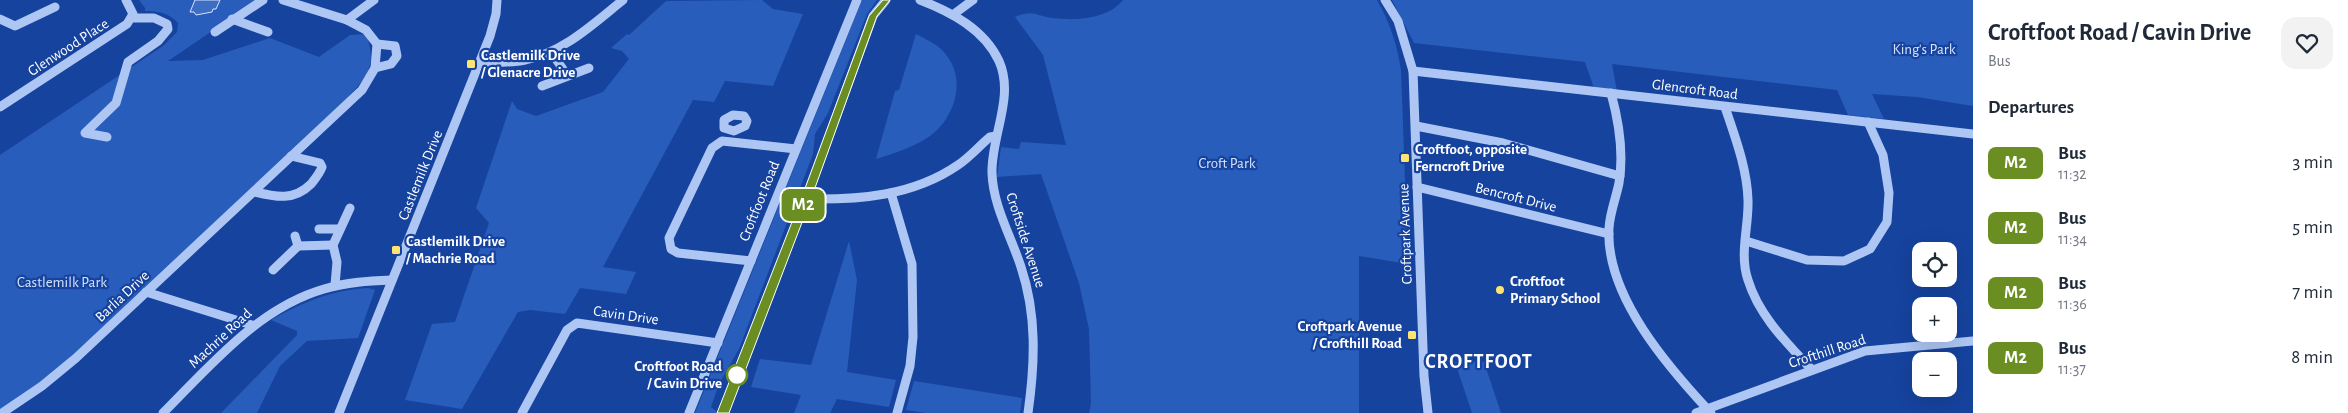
<!DOCTYPE html>
<html lang="en">
<head>
<meta charset="utf-8">
<style>
  body { margin:0; font-family:"Alegreya Sans",sans-serif; background:#f2f2f3; color:#1f2937; height:100vh; display:flex; flex-direction:column; font-size:19px; white-space:nowrap }
  * { box-sizing:border-box; margin:0 }
  p { font-size:16px; color:#747a83 }
  .icon { flex:none; width:28px; height:28px; fill:none; stroke:currentColor; stroke-width:2; stroke-linecap:round; stroke-linejoin:round }
  .map { position:relative; flex:1; overflow:hidden }
  .details { display:flex; flex-direction:column; background:#fff; width:375px }
  .details>* { flex:none }
  .badge { padding:0 10px; border-radius:8px; font-size:18px; line-height:32px }
  .buttons { position:absolute; left:1912px; top:242px; display:grid; gap:10px }
  .buttons a { display:grid; place-items:center; width:45px; height:45px; border-radius:10px; background:#fff; box-shadow:0 5px 20px #0002; font-size:25px }
  .map>.badge { position:absolute; translate:-50% -50%; box-shadow:0 0 0 2px #fff }
  h2 { padding:0 15px; font-size:19px; line-height:45px }
  .round { display:grid; place-items:center; flex:none; width:52px; height:52px; border-radius:15px; background:#f2f2f3 }
  .headline { display:flex; align-items:center; justify-content:space-between; height:85px; padding:0 15px }
  h1 { font-size:24px; font-weight:700; line-height:38px }
  ul { padding:0; list-style:none }
  li { display:flex; align-items:center; gap:15px; height:65px; padding:0 15px }
  li div { flex:1 }
  li b { display:block; font-size:19px }
  li em { font-style:normal }
  li .badge { min-width:55px; font-weight:700; text-align:center }
  main { display:flex; flex:1; min-height:0 }
  .map>svg:first-child { display:block }
</style>
</head>
<body>
<main>
<div class="map">
<svg width="1973" height="413" viewBox="0 0 1973 413">
  <rect width="100%" height="100%" fill="#16439e"/>
  <g fill="#295dbc">
    <path d="M139,0H258L168,61L203,60L270,38L319,57L350,35L366,34C377,64 369,75 348,97L71,360L0,412V155L163,46L177,32L178,23C169,13 159,11 145,11V8Z"/>
    <polygon points="762,0 773,9 803,14 773,86 725,81 714,102 693,100 603,267 636,272 626,294 580,288 565,314 530,310 518,312 462,409 405,400 432,324 455,322 489,223 476,208 512,101 517,109 536,116 603,92 629,59 622,51 611,48 627,34 629,35 666,1"/>
    <polygon points="862,0 877,0 867,14 828,113 815,134 813,154 739,349 719,384 711,407 718,413 695,413"/>
    <path d="M1123,0H1377C1390,23 1397,44 1401,70L1408,264L1359,256V413H1089L1091,403L1089,329L1079,283L1041,174L997,177L1001,147L1019,149L1021,142L1066,145L1043,55L1015,17C1033,9 1036,16 1053,18C1076,21 1108,19 1123,0Z"/>
    <polygon points="1392,0 1973,0 1973,106 1917,97 1872,94 1884,119 1848,115 1837,90 1612,64 1617,91 1594,88 1585,62 1414,43"/>
    <path d="M916,34C927,40 940,45 947,56C965,79 956,113 935,132C919,146 895,153 876,159L895,91L899,90Z"/>
    <polygon points="849,241 857,280 847,372 896,380 889,407 837,399 830,413 794,413 801,395 751,387 760,359 811,365"/>
    <path d="M368,288L375,290L358,338L307,341L280,366L257,413H221L297,335V331L271,320C303,302 332,290 368,288Z"/>
    <polygon points="1455,362 1484,362 1501,413 1472,413"/>
    <polygon points="914,381 1022,398 1020,413 926,413 906,410"/>
  </g>
  <polygon fill="#3e6dc4" stroke="#d6e3fd" points="195,0 220,0 216,9 213,9 212,12 196,15 194,12 190,12"/>
  <g fill="none" stroke-linecap="round" stroke-linejoin="round">
    <g stroke="#aec6f3" stroke-width="9">
      <polyline points="283,0 347,20"/>
      <path d="M920,0C951,12 984,29 999,61C1015,97 991,136 992,173C993,206 1011,236 1021,267C1037,315 1035,363 1028,413"/>
      <polyline points="1385,0 1398,21 1413,71 1424,376 1428,413"/>
      <polyline points="954,14 973,0"/>
      <polyline points="0,19 15,26 55,7"/>
      <polyline points="232,19 268,32"/>
      <polyline points="215,32 263,0"/>
      <polyline points="551,52 567,75"/>
      <path d="M479,63C494,62 510,63 525,60C564,52 593,24 623,0"/>
      <polyline points="375,68 391,64 397,56 395,46 377,44"/>
      <polyline points="1413,71 1973,134"/>
      <polyline points="542,86 589,68"/>
      <path d="M1611,93C1619,122 1624,153 1619,183C1616,198 1610,212 1609,228C1605,295 1668,367 1711,413"/>
      <polyline points="0,107 127,24 133,14 126,0"/>
      <path d="M1725,107C1735,137 1747,168 1748,200C1749,226 1739,254 1748,280C1759,316 1787,343 1812,370"/>
      <polygon points="733,115 744,116 747,121 745,126 734,131 724,128 724,120"/>
      <polyline points="1416,126 1503,143 1620,176"/>
      <polyline points="107,137 85,133 116,103 128,62 158,41 168,29 167,24 154,18 133,18"/>
      <polyline points="1417,187 1609,234"/>
      <path d="M255,192C276,197 294,201 311,184C315,179 320,173 322,167L320,163L291,156"/>
      <polyline points="891,193 912,264 913,337 910,366 897,413"/>
      <path d="M806,199C859,200 913,196 958,165C970,157 979,146 990,137L996,136"/>
      <polyline points="319,229 340,229"/>
      <polyline points="1746,241 1807,260 1844,261 1870,249 1887,222 1889,193 1883,155 1868,122"/>
      <polyline points="298,246 333,245"/>
      <polyline points="751,261 678,253 671,249 669,238 712,148 722,141 796,149"/>
      <polyline points="273,270 298,246 295,236"/>
      <polyline points="335,285 337,262 333,245 350,208"/>
      <polyline points="146,292 252,325"/>
      <polyline points="2,413 42,386 76,358 362,90 375,68 377,44 366,30 347,20 374,0"/>
      <path d="M163,413C210,366 258,308 324,289C347,282 369,281 392,280"/>
      <polyline points="339,413 490,36 496,14 497,0"/>
      <polyline points="522,413 567,330 577,323 718,343"/>
      <polyline points="689,413 857,0"/>
      <polyline points="723,413 806,199 873,16 886,0"/>
      <polyline points="1696,413 1865,351 1973,341"/>
    </g>
  </g>
  <polygon fill="#6b8e23" stroke="#fff" points="883,0 890,0 877,16 811,199 729,413 717,413 801,199 869,16"/>
  <g fill="#ffe470" stroke="#16439e" stroke-width="2">
    <rect x="466" y="59" width="10" height="10" rx="2.5"/>
    <rect x="1400" y="153" width="10" height="10" rx="2.5"/>
    <rect x="391" y="245" width="10" height="10" rx="2.5"/>
    <circle cx="1500" cy="290" r="5"/>
    <rect x="1407" y="330" width="10" height="10" rx="2.5"/>
  </g>
  <circle fill="#fff" stroke="#6b8e23" stroke-width="2.5" cx="737" cy="375" r="10"/>
  <g text-anchor="middle" stroke-width="4.5" stroke-linejoin="round" paint-order="stroke">
    <g font-size="15" fill="#fff" stroke="#16439e">
      <text transform="translate(68 47) rotate(-33)" y="5">Glenwood Place</text>
      <text transform="translate(1695 89) rotate(7)" y="5">Glencroft Road</text>
      <text transform="translate(420 175) rotate(-68)" y="5">Castlemilk Drive</text>
      <text transform="translate(1516 197) rotate(14)" y="5">Bencroft Drive</text>
      <text transform="translate(759 201) rotate(-68)" y="5">Croftfoot Road</text>
      <text transform="translate(1405 234) rotate(-92)" y="5">Croftpark Avenue</text>
      <text transform="translate(1026 240) rotate(72)" y="5">Croftside Avenue</text>
      <text transform="translate(122 296) rotate(-43)" y="5">Barlia Drive</text>
      <text transform="translate(626 315) rotate(8)" y="5">Cavin Drive</text>
      <text transform="translate(220 338) rotate(-43)" y="5">Machrie Road</text>
      <text transform="translate(1827 351) rotate(-18)" y="5">Crofthill Road</text>
    </g>
    <g font-size="15" fill="#d6e3fd" stroke="#16439e">
      <text x="1924" y="54">King's Park</text>
      <text x="1227" y="168">Croft Park</text>
      <text x="62" y="287">Castlemilk Park</text>
    </g>
    <g font-size="15" font-weight="bold" fill="#fff" stroke="#16439e" text-anchor="start">
      <text x="481" y="60">Castlemilk Drive<tspan x="481" dy="17">/ Glenacre Drive</tspan></text>
      <text x="1415" y="154">Croftfoot, opposite<tspan x="1415" dy="17">Ferncroft Drive</tspan></text>
      <text x="406" y="246">Castlemilk Drive<tspan x="406" dy="17">/ Machrie Road</tspan></text>
      <text x="1510" y="286">Croftfoot<tspan x="1510" dy="17">Primary School</tspan></text>
      <text x="1402" y="331" text-anchor="end">Croftpark Avenue<tspan x="1402" dy="17">/ Crofthill Road</tspan></text>
    </g>
    <g font-size="15" font-weight="bold" fill="#fff" stroke="#16439e" text-anchor="end">
      <text x="722" y="371">Croftfoot Road<tspan x="722" dy="17">/ Cavin Drive</tspan></text>
    </g>
    <g font-size="20" font-weight="bold" letter-spacing="1" fill="#fff" stroke="#16439e">
      <text x="1479" y="368">CROFTFOOT</text>
    </g>
  </g>
</svg>
<div class="buttons">
<a><svg class="icon" aria-label="locate" viewBox="0 0 24 24"><circle cx="12" cy="12" r="6"/><path d="M12 2v4M12 18v4M2 12h4M18 12h4"/></svg></a>
<a>+</a>
<a>−</a>
</div>
<b class="badge" style="left:803px;top:205px;background:#6b8e23;color:#fff">M2</b>
</div>
<section class="details">
<div class="headline"><div><h1>Croftfoot Road / Cavin Drive</h1><p>Bus</p></div><a class="round"><svg class="icon" aria-label="heart" viewBox="0 0 24 24"><path d="M12 20l-8-8c-3-5 5-10 8-4 3-6 11-1 8 4z"/></svg></a></div>
<h2>Departures</h2>
<ul>
<li><span class="badge" style="background:#6b8e23;color:#fff">M2</span><div><b>Bus</b><p>11:32</p></div><em>3 min</em></li>
<li><span class="badge" style="background:#6b8e23;color:#fff">M2</span><div><b>Bus</b><p>11:34</p></div><em>5 min</em></li>
<li><span class="badge" style="background:#6b8e23;color:#fff">M2</span><div><b>Bus</b><p>11:36</p></div><em>7 min</em></li>
<li><span class="badge" style="background:#6b8e23;color:#fff">M2</span><div><b>Bus</b><p>11:37</p></div><em>8 min</em></li>
</ul>
</section>
</main>
</body>
</html>
